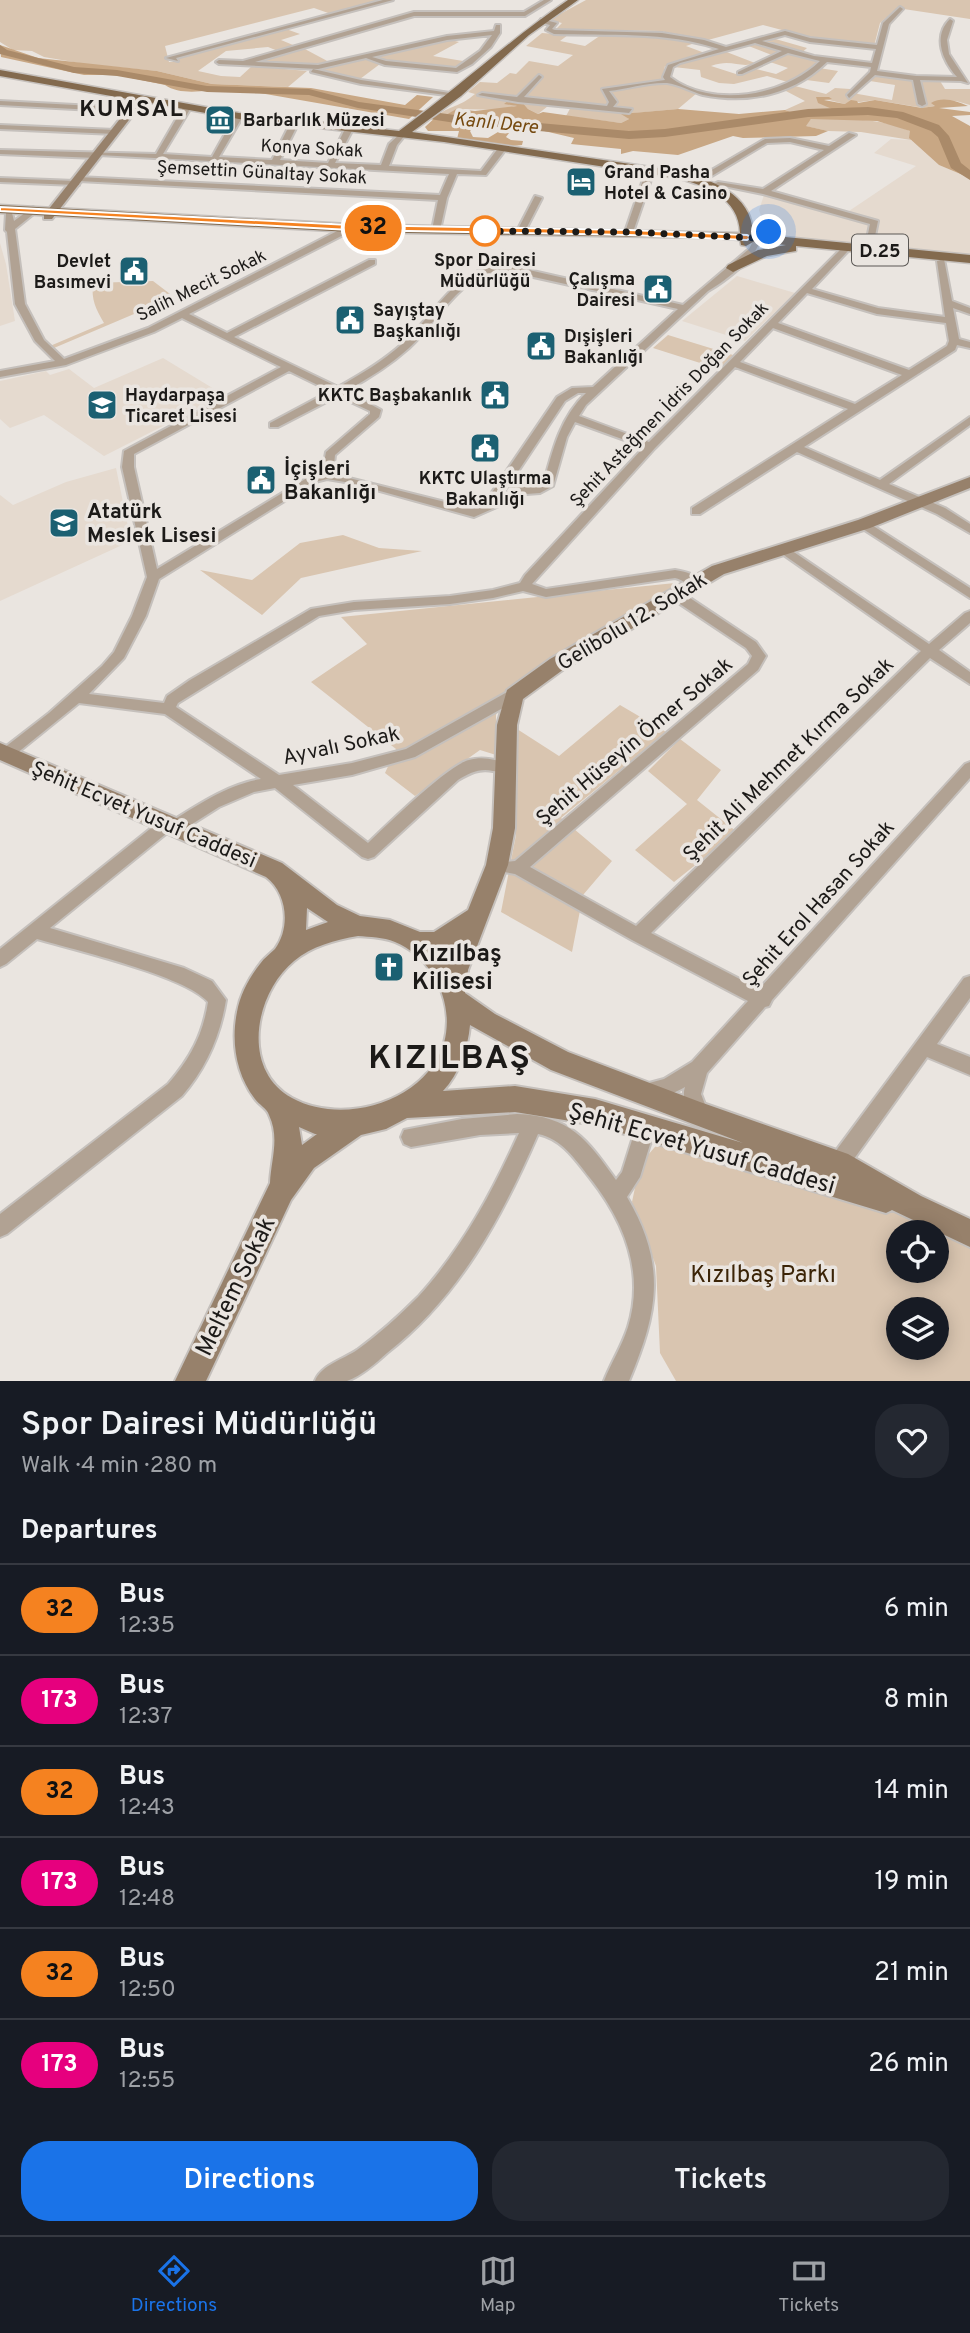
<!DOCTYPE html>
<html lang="en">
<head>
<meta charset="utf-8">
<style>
  body { margin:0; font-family:Overpass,sans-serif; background:#242831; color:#f1f3f6; height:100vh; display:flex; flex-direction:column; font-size:26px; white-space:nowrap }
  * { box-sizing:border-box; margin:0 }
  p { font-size:23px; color:#9ea1a6 }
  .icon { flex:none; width:38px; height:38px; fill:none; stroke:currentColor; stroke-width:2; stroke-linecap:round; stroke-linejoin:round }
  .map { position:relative; height:1381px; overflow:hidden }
  .panel { display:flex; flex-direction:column; background:#171b24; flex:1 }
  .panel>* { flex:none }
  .badge { padding:0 14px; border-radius:23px; font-size:24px; line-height:46px }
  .tools { position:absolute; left:886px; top:1220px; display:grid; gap:14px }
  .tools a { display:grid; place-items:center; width:63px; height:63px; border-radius:50%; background:#171b24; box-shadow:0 4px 18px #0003; font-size:35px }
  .you { position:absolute; width:35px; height:35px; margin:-18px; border:5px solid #fff; border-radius:50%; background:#1a73e8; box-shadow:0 0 0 10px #1a73e833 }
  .map>.badge { position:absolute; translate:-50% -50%; box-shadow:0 0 0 4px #fff }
  h2 { padding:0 21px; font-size:26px; line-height:63px }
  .round { display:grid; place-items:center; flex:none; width:74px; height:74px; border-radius:28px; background:#242831 }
  .head { display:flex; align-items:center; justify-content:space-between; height:119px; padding:0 21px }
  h1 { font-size:33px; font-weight:600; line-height:52px }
  .cta { display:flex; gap:14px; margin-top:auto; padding:14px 21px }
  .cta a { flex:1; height:80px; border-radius:28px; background:#1a73e8; color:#fff; font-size:28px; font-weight:600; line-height:80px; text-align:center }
  .cta a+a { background:#242831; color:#f1f3f6 }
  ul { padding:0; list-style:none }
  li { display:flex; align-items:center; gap:21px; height:91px; padding:0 21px; border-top:2px solid #363941 }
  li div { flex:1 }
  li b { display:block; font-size:26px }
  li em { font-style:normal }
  li .badge { min-width:77px; font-weight:700; text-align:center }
  .tabs { display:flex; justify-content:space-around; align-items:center; height:98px; border-top:2px solid #363941; background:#171b24; font-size:19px; color:#9ea1a6 }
  .tabs a { display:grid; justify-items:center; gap:4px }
  .tabs .selected { color:#1a73e8 }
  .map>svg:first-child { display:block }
</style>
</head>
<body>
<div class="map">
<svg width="970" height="1381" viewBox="0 0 970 1381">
  <rect width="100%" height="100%" fill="#eae5e0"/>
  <g fill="#e5dacf">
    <polygon points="891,139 911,140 939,165 970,178 970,254 786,238 764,224 759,210 764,195 843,215 916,166 874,153"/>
    <polygon points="0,243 6,264 15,321 0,326"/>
    <polygon points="737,276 795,293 745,341 682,321"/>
    <polygon points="163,358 224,395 104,456 44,415 10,428 0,419 0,381 46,371 50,375 69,369 94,388"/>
    <polygon points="116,468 131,541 0,601 0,495 13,505 66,482"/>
  </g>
  <g fill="#d9c5b0" fill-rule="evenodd">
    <polygon points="0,0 382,0 331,14 314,8 165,46 169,62 175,62 179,57 286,29 300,34 281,40 293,45 310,43 278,51 268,47 226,51 198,71 221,76 240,77 252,66 307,71 288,87 212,84 157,71 85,64 44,57 32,51 13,50 0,42"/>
    <polygon points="586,0 970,0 970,19 897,8 880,23 874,46 816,39 763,25 708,40 660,31 556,29 562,23 549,20"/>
    <path d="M542,33L568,35L560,41L585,46L601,35H659L698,42L686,46L710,55L724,51L755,63C740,69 732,58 711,66L739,75L756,69L776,74L788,68L770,62L777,57L746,45L772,38L807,48L798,56L820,60L813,67L838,71L829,83L799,79L791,83L767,76L734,84L719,83L701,77L700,70L665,66L662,78L671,85L697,93L678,109L623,114L629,119L621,123L566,116L572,105L553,102L538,114L528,109L522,102L506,110L456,109L447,115L439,114C453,105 461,106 475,94L468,92L480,82L497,83L510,73L516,74L529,61L558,66L573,55L526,46Z"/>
    <polygon points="447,39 459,42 433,56 463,61 456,69 389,62 377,56"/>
    <polygon points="303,48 331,63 311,66 261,61"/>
    <polygon points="366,59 380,64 360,79 318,71 319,69"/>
    <polygon points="876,76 940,81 945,89 970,89 970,105 956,101 924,108 875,100 845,104 817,97 834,109 794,113 785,110 805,101 784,90 795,86 826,94 835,88 850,89 858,94 892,100 895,85 870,81"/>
    <path d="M811,119C845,119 879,117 910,131L911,140L861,132L828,131L805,126Z"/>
    <path d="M153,281L174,297L54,348L50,346L104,323C96,309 91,300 93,283Z"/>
    <polygon points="668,335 733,355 719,369 653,348"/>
    <polygon points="343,535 379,548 422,551 301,578 262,615 200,570 252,580 300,543"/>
    <polygon points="675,583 677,588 503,694 496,715 496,755 480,750 415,796 385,773 396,749 311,682 367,644 341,617"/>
    <polygon points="620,705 666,732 561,818 612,861 583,895 572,952 501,912 516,835 512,760 517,729 559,756"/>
    <polygon points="680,739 721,770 697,800 737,832 674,882 635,850 687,804 648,771"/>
    <path d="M670,1135L906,1215L970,1244V1381H676L660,1353L656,1266L632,1202L637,1178L648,1155L660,1141ZM898,1232H936V1270H898ZM898,1309H936V1348H898Z"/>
  </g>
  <g fill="#c8a784">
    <path d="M0,45L38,58L157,71L212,84L311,88L405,105L417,95L433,97L409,119L226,87C208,91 181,96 165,85L117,75H84L1,57Z"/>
    <path d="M816,97H829L832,99L824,100L845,104L851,100L857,101L858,103L875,100L922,108L935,106L931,103C943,96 956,101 968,106L939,108L970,112V115L952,116L970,126V178L939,165L909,138L910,131L877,121L811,119L806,126L828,131L816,136L743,138L733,136L678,155L633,151L621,154V149L571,144L574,138L540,130L478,123L470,131L473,137L488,138L498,132L509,133L506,137L511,140L523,141L522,145L503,147L457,139L459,131H428L425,127L439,114L446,115L456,109L475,111L517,106L504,104L508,101L522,102L528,109L538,114L543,112L621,123L629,119L621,114L678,109L739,114L785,110L794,113L832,109L818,103Z"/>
  </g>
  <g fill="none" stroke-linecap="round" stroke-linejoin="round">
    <polygon fill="#aa8a69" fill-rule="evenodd" points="0,45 7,50 74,67 117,70 207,86 309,89 359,102 462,116 629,131 665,129 808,109 868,107 903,112 939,125 949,136 961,163 970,170 970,180 951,168 938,137 931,131 897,118 868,115 808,117 665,137 629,139 462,124 358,108 309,95 207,92 117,76 74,73 0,54"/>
    <g stroke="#c5c0bc" stroke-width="4">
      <g id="street">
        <polygon points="383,0 393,0 176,58 178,61 166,58"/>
        <path d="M544,0H551L525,16H414L255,62L318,65L447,36L494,31L496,25H500V33L491,47L472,64L457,72L385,65L366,58L318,69L219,64L216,62L219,60L243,61L414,12H524ZM492,35L480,51L456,68L386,61L372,57L447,40Z"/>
        <path d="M900,7L903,9L889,24L877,71L916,76L957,77C943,61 932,37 950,19L953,21L947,40L949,54L968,83L961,81L920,80L926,104L922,106L918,104L913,80L875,75L849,98L847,95L870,72L871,67L827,62C793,95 749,104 703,95C692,92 678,84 667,83C649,82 627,89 609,91L617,102L613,107L632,109L629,113L518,102L478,95L482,93L517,97L539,75L542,77L524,97L607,106L609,102L602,89L665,80L663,77L668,65L719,49C665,31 609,36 554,34L546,30L550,25L539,22L541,19L557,23L552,29L555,30L662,33L704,40L726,47L785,31L810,38L877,45L883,23ZM785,35L810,42L876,49L872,63L814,56L762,41ZM755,43L782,51L738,72V74H742L788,53L820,61C784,96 712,109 670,77L673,67L680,63Z"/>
        <polygon points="313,69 361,80 450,93 446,95 361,84 311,72"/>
        <polygon points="0,101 131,108 135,110 131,112 0,105"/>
        <polygon points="185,104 192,106 163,154 212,157 235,116 239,114 243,116 219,157 272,160 291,122 295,120 299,122 280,160 328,163 346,127 350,125 354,127 335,163 381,165 389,144 402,132 406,134 397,145 389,166 481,171 499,147 506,149 486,175 457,174 447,198 440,230 436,233 432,230 438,200 79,181 79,185 76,185 0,182 0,178 75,181 75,177 78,177 440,195 449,174 99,155 96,158 0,154 0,150 156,154"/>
        <polygon points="0,125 115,130 119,132 115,134 0,129"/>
        <polygon points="849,133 856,135 771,191 878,221 872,251 865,249 870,224 763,194 714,184 718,182 763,189 824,150 790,142 767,143 705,180 698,178 765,139 790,138 829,146"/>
        <polygon points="650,169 654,171 633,232 626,234 625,232 646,171"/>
        <polygon points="535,196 542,198 524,233 518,233 517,231"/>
        <path d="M33,207L37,210L36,212L15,229L25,304L44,340L64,359L148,328L347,226H353V230L189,314L227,333L369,260H375V264L234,337L338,387C360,375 383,361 402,344C437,313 451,272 502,264L683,305L749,249L753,241H759C759,256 722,283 708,291L586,405L579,416L649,442L841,249L848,251L812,289L878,308L945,317L937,261L944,259L952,301L970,308V314L953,308L959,339L970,342V348L957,345L955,350L804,447L880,480L970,417V425L889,484L945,508L970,524V533L937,514L797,452L700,514H692V508L848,409L735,367L655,448L532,584L546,589L675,570C686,572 696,574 703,583L702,586C692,589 684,580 675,578L546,597L523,591L493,598L450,604L354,610L319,616L178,703L176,707L279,775L352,763L406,749L509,691L514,690L521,695L519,699L415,757L352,775L293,785L368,843C387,825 448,765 469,760C484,756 497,760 511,765L513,769L511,773C503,775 501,772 493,771C479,768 470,773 458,780L374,857L368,859L362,857L275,788L254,792L219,807L178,833H167L50,928L184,968L212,981L226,1000C220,1037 206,1068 182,1096L7,1234L0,1237V1214L168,1084C190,1059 203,1035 208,1002C186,976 75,950 37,939L6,964L0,967V949L160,821L166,819L172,821C199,804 229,784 261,779L165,714L79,703L11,758H1L0,751L49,713L102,666L114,652L132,616L147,577L122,467L124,451L281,367L182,318L154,332L66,365L0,377V371L55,361L35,341L15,304L7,232L5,230L6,213H12L14,221ZM502,270L678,309L593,387L572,388L557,397L484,504L473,509L333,474L335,455L379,417L381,410L346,391C368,379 390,365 409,348C439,321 458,276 502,270ZM807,293L877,314L946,323L949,341L947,346L909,370L778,323ZM773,328L902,375L855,404L740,362ZM289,371L330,391L270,423V427H278L338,396L370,411V414L326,452L322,474L307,478L157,569L134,467V454ZM578,393H586C561,417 553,448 544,482L531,487L518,483L515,476L565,401ZM575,422L644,447L525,575L520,583L493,590L450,596L354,602L311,609L190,680L167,696L164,703L89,694L124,658L146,616L159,579L315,482L327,479L351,483L474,517L526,494L540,493L553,486L567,437ZM508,486L514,490L501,496Z"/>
        <polygon points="864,520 970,588 970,598 860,527 858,524 860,521"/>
        <path d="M785,546L929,644L965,613L970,611V623L939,650L970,672V684L930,658L651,933L759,989L965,764L970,762V778L772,1000L769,1006L765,1007L707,1073L701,1094L709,1115L707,1122L700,1124L693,1122C689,1111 681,1098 685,1087C672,1094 653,1104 638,1098L636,1092L638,1086L664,1079L692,1062L748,1001L632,940L515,874L504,872L502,867L504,862L515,861L748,664L752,656L746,648L671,598L670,595L671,592H681L756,642L766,656L758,670L530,867L636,926L921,651L781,553L779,550Z"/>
        <polygon points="970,976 970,998 937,1044 970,1057 970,1075 927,1057 846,1170 839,1173 832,1170 829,1163 832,1156 964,978"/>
        <path d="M517,1114C570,1116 587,1139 616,1180L622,1172L638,1121L645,1118L652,1121L655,1128L640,1177L627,1197C667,1265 658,1312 629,1381H604C611,1363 622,1346 628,1327C645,1272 624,1221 590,1178C575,1159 562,1139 538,1134C502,1217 459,1297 387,1353C376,1363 361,1376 347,1381C338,1381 324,1381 315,1381C321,1365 344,1359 357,1350C379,1334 399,1316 418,1297C462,1249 493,1191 519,1133L480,1135L411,1147L404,1144L401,1137L404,1130L462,1119Z"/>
      </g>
    </g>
    <g stroke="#c5c0bc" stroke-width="4">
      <g id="secondary">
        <polygon points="138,96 146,98 52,219 44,219 44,215"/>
        <path d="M970,477V488L870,528L724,574L564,669L523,699L517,725L515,828L508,865L468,970L465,993L495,1014L568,1052L700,1102L848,1154L921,1196L970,1219V1247L892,1210L886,1213L595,1125L515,1112L407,1118L386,1129L361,1135L314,1168L291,1200L206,1381H175L270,1183C271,1160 280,1138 269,1115C267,1108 259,1105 255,1099C236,1074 231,1042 237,1012C240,995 249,978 260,964C264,958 270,954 275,949C291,927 287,893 266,877L0,760V743L282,863L337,905L360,916L390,920L420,932H434L468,910L486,865L493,828L497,725L507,690L550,659L712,566L858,520ZM307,908L328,922L306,930ZM358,936C370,937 383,937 395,942C433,958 455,1003 444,1043C426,1102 343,1126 292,1098C240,1069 255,993 294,961C312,946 335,940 358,936ZM454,945L449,957L443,950ZM470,1025L551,1070L743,1143L595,1099L515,1086L443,1091C459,1074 468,1048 470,1025ZM299,1127L315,1134H317L302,1145Z"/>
      </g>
    </g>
    <g stroke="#c5c0bc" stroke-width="3">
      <path id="primary" d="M568,0H578L529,35L461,96L412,132L678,171C711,180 752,193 753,234L970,255V263L796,246V251L767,256L733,272L726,268L728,265L758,250L786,245L753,242L746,246L741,245L740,240L715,238L350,232L0,213V205L350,224L740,233C739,198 706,186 677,178L444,142L239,119L0,76V70L239,113L399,131C457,89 509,40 568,0Z"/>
    </g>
    <use href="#street" fill="#b1a293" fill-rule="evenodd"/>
    <use href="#secondary" fill="#97816b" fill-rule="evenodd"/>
    <use href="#primary" fill="#836a4e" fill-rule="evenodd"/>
  </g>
  <polygon fill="#f58220" stroke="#fff" stroke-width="2" points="0,207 350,225 629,230 747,235 751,237 747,240 629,235 350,230 0,211"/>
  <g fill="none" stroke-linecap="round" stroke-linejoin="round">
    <polyline stroke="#1c1a18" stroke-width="7" stroke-dasharray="0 12.6" points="485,231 480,231 629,232 756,238 756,224 769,232"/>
  </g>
  <defs>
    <g id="museum-square" transform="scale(1.575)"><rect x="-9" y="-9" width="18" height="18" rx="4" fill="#1b6072" stroke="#eae5e0"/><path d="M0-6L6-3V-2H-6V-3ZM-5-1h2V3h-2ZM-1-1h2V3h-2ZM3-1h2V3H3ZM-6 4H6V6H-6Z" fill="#fff"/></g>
    <g id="hotel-square" transform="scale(1.575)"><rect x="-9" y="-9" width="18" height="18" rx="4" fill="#1b6072" stroke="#eae5e0"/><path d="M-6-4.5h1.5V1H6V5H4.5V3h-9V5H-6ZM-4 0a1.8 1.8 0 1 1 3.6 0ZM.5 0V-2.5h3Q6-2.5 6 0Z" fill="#fff"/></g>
    <g id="civic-square" transform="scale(1.575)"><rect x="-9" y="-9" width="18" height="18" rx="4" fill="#1b6072" stroke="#eae5e0"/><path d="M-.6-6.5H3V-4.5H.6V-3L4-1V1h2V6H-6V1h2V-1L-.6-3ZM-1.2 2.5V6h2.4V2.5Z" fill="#fff"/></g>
    <g id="school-square" transform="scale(1.575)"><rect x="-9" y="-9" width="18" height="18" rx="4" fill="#1b6072" stroke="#eae5e0"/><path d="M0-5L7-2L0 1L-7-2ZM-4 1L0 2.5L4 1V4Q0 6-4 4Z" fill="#fff"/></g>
    <g id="church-square" transform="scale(1.575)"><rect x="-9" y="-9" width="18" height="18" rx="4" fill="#1b6072" stroke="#eae5e0"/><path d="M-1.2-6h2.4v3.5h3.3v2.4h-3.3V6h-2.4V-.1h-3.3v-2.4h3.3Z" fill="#fff"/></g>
  </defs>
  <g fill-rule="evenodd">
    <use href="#museum-square" x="220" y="120"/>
    <use href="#hotel-square" x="581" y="182"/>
    <use href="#civic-square" x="134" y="271"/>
    <use href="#civic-square" x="658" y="289"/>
    <use href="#civic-square" x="350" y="320"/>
    <use href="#civic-square" x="541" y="346"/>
    <use href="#civic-square" x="495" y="395"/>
    <use href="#school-square" x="102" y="405"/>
    <use href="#civic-square" x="485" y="448"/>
    <use href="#civic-square" x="261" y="480"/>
    <use href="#school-square" x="64" y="523"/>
    <use href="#church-square" x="389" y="967"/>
  </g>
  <circle fill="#fff" stroke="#f58220" stroke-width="3.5" cx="485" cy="231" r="14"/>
  <g text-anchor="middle" stroke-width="7" stroke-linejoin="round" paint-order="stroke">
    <g font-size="18" font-weight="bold" fill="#1c1a18" stroke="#eae5e0" text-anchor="start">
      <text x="243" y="126">Barbarlık Müzesi</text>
      <text x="604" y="178">Grand Pasha<tspan x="604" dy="21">Hotel &amp; Casino</tspan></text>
      <text x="111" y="267" text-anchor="end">Devlet<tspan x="111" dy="21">Basımevi</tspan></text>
      <text x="635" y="285" text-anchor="end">Çalışma<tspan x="635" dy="21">Dairesi</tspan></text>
      <text x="373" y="316">Sayıştay<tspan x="373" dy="21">Başkanlığı</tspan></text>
      <text x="564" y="342">Dışişleri<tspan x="564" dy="21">Bakanlığı</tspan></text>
      <text x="125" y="401">Haydarpaşa<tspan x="125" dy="21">Ticaret Lisesi</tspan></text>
      <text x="472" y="401" text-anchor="end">KKTC Başbakanlık</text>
      <text x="485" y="484" text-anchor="middle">KKTC Ulaştırma<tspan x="485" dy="21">Bakanlığı</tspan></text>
    </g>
    <g font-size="18" fill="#1c1a18" stroke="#eae5e0">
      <text transform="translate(312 148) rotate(3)" y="6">Konya Sokak</text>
      <text transform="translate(262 172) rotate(3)" y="6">Şemsettin Günaltay Sokak</text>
      <text transform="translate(201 285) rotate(-26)" y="6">Salih Mecit Sokak</text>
      <text transform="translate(669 404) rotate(-46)" y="6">Şehit Asteğmen İdris Doğan Sokak</text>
    </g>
    <g font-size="18" font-weight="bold" fill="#1c1a18" stroke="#eae5e0">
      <text x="485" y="266">Spor Dairesi<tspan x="485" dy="21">Müdürlüğü</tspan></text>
    </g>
    <g font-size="19" font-style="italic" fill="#75490f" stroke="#eae5e0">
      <text transform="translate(496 122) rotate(6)" y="7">Kanlı Dere</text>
    </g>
    <rect fill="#eae5e0" stroke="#5a5754" stroke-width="2" x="852" y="234.5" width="56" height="31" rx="5"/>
    <g font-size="19" font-weight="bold" fill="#1c1a18">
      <text x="880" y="257">D.25</text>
    </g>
    <g font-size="21" font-weight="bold" fill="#1c1a18" stroke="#eae5e0" text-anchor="start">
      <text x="284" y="475">İçişleri<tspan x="284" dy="24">Bakanlığı</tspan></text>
      <text x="87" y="518">Atatürk<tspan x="87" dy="24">Meslek Lisesi</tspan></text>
    </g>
    <g font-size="21" fill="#1c1a18" stroke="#eae5e0">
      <text transform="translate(632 621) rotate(-31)" y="7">Gelibolu 12. Sokak</text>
      <text transform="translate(634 741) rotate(-40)" y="7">Şehit Hüseyin Ömer Sokak</text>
      <text transform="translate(341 745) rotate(-12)" y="7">Ayvalı Sokak</text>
      <text transform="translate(788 759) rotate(-44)" y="7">Şehit Ali Mehmet Kırma Sokak</text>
      <text transform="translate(144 814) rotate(23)" y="7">Şehit Ecvet Yusuf Caddesi</text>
      <text transform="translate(818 903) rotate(-48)" y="7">Şehit Erol Hasan Sokak</text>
    </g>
    <g font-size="23" font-weight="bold" letter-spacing="2" fill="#1c1a18" stroke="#eae5e0">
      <text x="132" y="116">KUMSAL</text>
    </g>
    <g font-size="24" font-weight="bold" fill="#1c1a18" stroke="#eae5e0" text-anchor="start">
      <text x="412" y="961">Kızılbaş<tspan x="412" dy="28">Kilisesi</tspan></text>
    </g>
    <g font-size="24" fill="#1c1a18" stroke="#eae5e0">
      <text transform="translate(702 1148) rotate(16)" y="8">Şehit Ecvet Yusuf Caddesi</text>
      <text transform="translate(235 1286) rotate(-64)" y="8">Meltem Sokak</text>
    </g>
    <g font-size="24" fill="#3b2407" stroke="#eae5e0">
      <text x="763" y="1282">Kızılbaş Parkı</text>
    </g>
    <g font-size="33" font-weight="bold" letter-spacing="2" fill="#1c1a18" stroke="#eae5e0">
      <text x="450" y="1068">KIZILBAŞ</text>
    </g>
  </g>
</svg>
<div class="tools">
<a><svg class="icon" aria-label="locate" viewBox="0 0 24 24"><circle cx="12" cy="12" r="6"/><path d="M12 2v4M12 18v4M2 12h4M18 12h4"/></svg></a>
<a><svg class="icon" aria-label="layers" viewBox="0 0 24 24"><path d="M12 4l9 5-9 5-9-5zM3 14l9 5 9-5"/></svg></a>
</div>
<div class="you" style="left:769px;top:232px"></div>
<b class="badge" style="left:373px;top:228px;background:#f58220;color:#111">32</b>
</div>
<section class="panel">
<div class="head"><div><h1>Spor Dairesi Müdürlüğü</h1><p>Walk · 4 min · 280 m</p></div><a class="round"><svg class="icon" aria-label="heart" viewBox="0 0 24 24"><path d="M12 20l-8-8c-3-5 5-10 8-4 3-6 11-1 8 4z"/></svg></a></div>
<h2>Departures</h2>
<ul>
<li><span class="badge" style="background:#f58220;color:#111">32</span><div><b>Bus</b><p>12:35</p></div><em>6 min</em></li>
<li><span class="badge" style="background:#e6007e;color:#fff">173</span><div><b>Bus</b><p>12:37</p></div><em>8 min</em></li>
<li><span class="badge" style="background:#f58220;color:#111">32</span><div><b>Bus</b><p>12:43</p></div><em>14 min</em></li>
<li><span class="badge" style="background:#e6007e;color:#fff">173</span><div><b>Bus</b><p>12:48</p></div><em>19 min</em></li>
<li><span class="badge" style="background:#f58220;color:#111">32</span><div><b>Bus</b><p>12:50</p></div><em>21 min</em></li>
<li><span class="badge" style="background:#e6007e;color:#fff">173</span><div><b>Bus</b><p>12:55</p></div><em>26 min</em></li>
</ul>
<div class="cta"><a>Directions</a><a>Tickets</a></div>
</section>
<nav class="tabs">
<a class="selected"><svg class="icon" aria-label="directions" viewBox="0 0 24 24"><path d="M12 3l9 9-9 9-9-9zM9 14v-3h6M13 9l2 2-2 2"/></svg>Directions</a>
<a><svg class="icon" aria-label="map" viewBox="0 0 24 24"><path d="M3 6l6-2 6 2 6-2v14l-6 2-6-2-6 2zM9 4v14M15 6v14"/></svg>Map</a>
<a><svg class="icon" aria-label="tickets" viewBox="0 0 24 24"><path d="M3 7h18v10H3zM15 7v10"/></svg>Tickets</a>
</nav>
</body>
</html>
